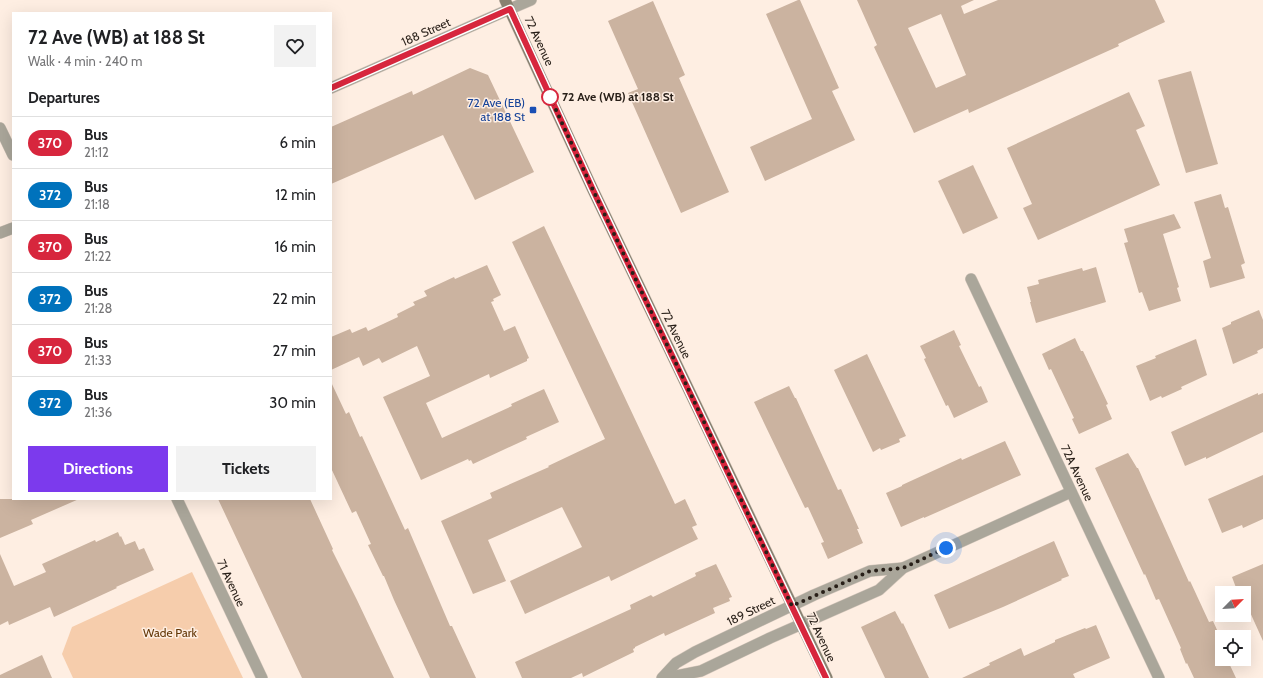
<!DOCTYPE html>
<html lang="en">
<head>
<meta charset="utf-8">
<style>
  body { margin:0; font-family:Cabin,sans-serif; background:#f2f2f2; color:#202124; height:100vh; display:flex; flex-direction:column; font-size:15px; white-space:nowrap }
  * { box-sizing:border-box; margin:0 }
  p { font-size:13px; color:#757577 }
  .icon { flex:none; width:22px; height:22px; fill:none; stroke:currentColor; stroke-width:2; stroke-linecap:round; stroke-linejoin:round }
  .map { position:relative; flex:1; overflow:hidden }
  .panel { position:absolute; left:12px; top:12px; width:320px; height:488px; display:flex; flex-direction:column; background:#fff; border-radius:0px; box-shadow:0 4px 16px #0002 }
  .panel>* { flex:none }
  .badge { padding:0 8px; border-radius:13px; font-size:14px; line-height:26px }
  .needle { width:26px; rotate:66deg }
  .buttons { position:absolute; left:1215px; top:586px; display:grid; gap:8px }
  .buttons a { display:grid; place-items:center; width:36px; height:36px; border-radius:0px; background:#fff; box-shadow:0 4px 16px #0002; font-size:20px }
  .you { position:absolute; width:20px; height:20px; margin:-10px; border:3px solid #fff; border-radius:50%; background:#1a73e8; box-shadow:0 0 0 6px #1a73e833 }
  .map>.badge { position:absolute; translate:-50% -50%; box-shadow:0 0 0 2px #fff }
  h2 { padding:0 16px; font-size:15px; line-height:36px }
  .round { display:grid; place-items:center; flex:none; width:42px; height:42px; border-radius:0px; background:#f2f2f2 }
  .overview { display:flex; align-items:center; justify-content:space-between; height:68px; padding:0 16px }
  h1 { font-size:19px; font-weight:700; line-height:30px }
  .button { display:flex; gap:8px; margin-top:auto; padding:8px 16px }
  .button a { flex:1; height:46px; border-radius:0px; background:#7c3aed; color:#fff; font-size:16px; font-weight:700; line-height:46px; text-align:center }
  .button a+a { background:#f2f2f2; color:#202124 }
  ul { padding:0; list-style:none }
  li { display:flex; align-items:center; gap:12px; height:52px; padding:0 16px; border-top:1px solid #e0e0e0 }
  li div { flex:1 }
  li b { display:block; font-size:15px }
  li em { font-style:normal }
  li .badge { min-width:44px; font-weight:700; text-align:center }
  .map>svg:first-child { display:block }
</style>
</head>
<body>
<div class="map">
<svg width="1263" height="678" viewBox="0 0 1263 678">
  <rect width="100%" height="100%" fill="#feeee2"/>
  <polygon fill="#f6cdac" points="192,572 243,678 73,678 62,654 72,627"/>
  <g fill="#cbb3a0" fill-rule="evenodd">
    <polygon points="798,0 800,0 839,88 832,91 855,140 765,181 750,147 812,119 766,14"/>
    <path d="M857,0H974L961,6L964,14L998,0H1155L1165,22L1118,44L1119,46L1048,78L969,113L968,109L914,133L874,47L877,45ZM941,14L966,75L936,88L908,28Z"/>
    <polygon points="653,1 685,75 679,78 729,192 681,213 628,93 638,89 608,21"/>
    <polygon points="470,68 488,75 534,172 475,200 443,135 331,184 331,127 412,91 413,95"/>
    <polygon points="1191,71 1218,164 1186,173 1158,80"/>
    <polygon points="1129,92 1145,126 1136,130 1160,185 1038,240 1023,208 1032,204 1007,148"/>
    <polygon points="973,165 998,218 963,234 938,181"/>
    <polygon points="1221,194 1225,208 1228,207 1245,263 1241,265 1245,278 1210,288 1203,261 1211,258 1194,202"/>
    <polygon points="1174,214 1181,228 1163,234 1179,287 1177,288 1181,301 1149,311 1142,292 1139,293 1124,243 1128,242 1124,229"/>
    <polygon points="544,226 675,504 685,499 697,525 692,527 698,539 611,581 609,576 525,614 510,581 582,547 562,507 488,540 506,581 473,594 441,521 492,498 490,493 549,467 548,466 605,439 512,242"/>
    <polygon points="487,265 501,295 493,299 494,301 491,302 504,331 515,326 529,358 527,359 527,361 490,378 489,374 426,403 442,438 512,406 511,404 544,389 559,422 526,437 527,439 473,464 471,460 469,461 468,459 421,480 383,397 430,376 417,346 382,363 379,358 363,366 359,357 331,370 331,337 350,329 352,333 366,327 368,331 398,317 397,314 415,305 413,302 427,296 424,291 454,277 455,279"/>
    <polygon points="1096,267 1106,302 1036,323 1030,302 1031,302 1027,287 1039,284 1038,280 1082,268 1083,271"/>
    <polygon points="1259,310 1263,320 1263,348 1257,351 1258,353 1233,364 1222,328 1231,324 1231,322"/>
    <polygon points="954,330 961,345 959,346 979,387 981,386 988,402 954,418 948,405 946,406 924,359 926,358 920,346"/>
    <polygon points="1075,338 1081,351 1083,351 1108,404 1106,405 1112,419 1079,434 1072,419 1074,418 1051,369 1049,370 1042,354"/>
    <polygon points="1196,339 1207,375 1181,387 1182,389 1162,398 1161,396 1150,401 1136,366 1156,358 1155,356"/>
    <polygon points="867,354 906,436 899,439 900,442 881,450 880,448 873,452 834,370"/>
    <polygon points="331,382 346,414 349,412 360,437 362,436 405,530 408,528 450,626 452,626 476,678 430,678 394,600 384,576 383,576 368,545 371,544 356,511 352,513 331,468"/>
    <polygon points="789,386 795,398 796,398 838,490 841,489 859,529 857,529 863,543 828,559 821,543 824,542 808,507 805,508 754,402"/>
    <polygon points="1258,393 1258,395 1263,393 1263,432 1206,459 1206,457 1185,466 1171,432"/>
    <polygon points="1005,441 1021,475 924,518 924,517 901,527 886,493 902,486 902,485 961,458 962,460"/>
    <polygon points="1128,453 1137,468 1138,468 1189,582 1190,581 1191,583 1209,622 1213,621 1222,641 1222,659 1227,659 1236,678 1194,678 1187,663 1186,664 1180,649 1181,648 1159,599 1156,600 1145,574 1144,575 1095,468"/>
    <polygon points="1263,475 1263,519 1243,528 1242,525 1222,533 1208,499"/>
    <polygon points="0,499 79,499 31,520 33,524 0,538"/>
    <polygon points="218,499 310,499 333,549 332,550 357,600 394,678 302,678"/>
    <polygon points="118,532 120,537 121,536 125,545 135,541 139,550 144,548 154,570 116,587 117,588 54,617 50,607 9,625 8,621 0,625 0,554 14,586 46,572 42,564 95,540 96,542"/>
    <polygon points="1054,541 1069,576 1061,579 1062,580 1003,607 949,629 934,595"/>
    <polygon points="716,564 732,597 729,598 730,601 713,608 715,613 665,636 664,633 635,647 635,648 633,649 634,652 583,677 582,673 571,678 522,678 515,662 631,609 630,605 651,595 653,597 696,576 695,573"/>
    <polygon points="1263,564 1263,641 1249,610 1247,611 1244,605 1244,593 1238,593 1232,577"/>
    <polygon points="895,611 902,624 903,623 929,678 885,678 861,627"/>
    <polygon points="1096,625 1110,658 1073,674 1075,678 962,678 990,665 989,663 1021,648 1024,656 1055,642 1055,640 1085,628 1086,629"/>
    <polygon points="42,655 52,678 0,678 0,675"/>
  </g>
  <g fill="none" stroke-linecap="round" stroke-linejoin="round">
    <g stroke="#d7c9be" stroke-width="12">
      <g id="minor">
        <polyline points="510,9 531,0"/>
        <polyline points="0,128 13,155"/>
        <polyline points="971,279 1159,678"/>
        <polyline points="177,499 262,678"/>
        <polyline points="662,678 676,663 695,652 814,595 870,571 903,568"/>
        <polyline points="666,678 701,671 770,638 879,590 903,568 1071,492"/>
      </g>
    </g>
    <g stroke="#d7c9be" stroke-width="12">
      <g id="tertiary">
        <polyline points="331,88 510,9"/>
        <polyline points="0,233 13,228"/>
      </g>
    </g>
    <g stroke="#d7c9be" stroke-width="12">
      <polyline id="secondary" points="505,0 593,190 827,678"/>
    </g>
    <use href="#minor" stroke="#aaa69a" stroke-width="11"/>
    <use href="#tertiary" stroke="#aaa69a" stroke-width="11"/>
    <use href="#secondary" stroke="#888170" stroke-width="11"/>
  </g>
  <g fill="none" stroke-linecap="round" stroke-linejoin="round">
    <g stroke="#fff" stroke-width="9">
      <polyline id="line" points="331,88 510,9 593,190 826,678"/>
    </g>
    <use href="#line" stroke="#d7263d" stroke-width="6"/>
    <polyline stroke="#281f18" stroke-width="4" stroke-dasharray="0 7.2" points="550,97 593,190 792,606 870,571 903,568 946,548"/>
  </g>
  <circle fill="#fff" stroke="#d7263d" stroke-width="2" cx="550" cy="97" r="8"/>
  <rect fill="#1a4fb4" stroke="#feeee2" stroke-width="1.5" x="529" y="106" width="8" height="8" rx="2"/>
  <g text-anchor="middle" stroke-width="3" stroke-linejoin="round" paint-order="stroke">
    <g font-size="12" fill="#281f18" stroke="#feeee2">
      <text transform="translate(426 32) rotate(-24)" y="4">188 Street</text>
      <text transform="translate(539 41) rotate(65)" y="4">72 Avenue</text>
      <text transform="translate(676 334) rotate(64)" y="4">72 Avenue</text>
      <text transform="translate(1077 473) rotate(65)" y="4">72A Avenue</text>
      <text transform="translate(231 583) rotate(65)" y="4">71 Avenue</text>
      <text transform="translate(751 611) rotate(-26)" y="4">189 Street</text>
      <text transform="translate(821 637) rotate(65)" y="4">72 Avenue</text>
    </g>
    <g font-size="12" font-weight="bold" fill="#281f18" stroke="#feeee2" text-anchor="start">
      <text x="562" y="101">72 Ave (WB) at 188 St</text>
    </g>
    <g font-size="12" fill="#164399" stroke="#feeee2" text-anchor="end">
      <text x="525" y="107">72 Ave (EB)<tspan x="525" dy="14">at 188 St</tspan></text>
    </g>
    <g font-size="12" fill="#633707" stroke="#feeee2">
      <text x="170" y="637">Wade Park</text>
    </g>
  </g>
</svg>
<div class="buttons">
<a><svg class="needle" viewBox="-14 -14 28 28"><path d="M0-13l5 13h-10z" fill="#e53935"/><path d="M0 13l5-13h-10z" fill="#757577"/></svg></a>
<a><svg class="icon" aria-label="locate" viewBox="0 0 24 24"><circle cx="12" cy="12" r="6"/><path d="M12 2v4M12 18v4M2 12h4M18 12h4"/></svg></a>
</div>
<div class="you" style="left:946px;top:548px"></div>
<section class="panel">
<div class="overview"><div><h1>72 Ave (WB) at 188 St</h1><p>Walk · 4 min · 240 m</p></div><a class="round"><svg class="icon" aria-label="heart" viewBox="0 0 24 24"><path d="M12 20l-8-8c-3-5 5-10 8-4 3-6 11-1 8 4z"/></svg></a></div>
<h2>Departures</h2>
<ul>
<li><span class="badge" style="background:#d7263d;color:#fff">370</span><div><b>Bus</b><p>21:12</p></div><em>6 min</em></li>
<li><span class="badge" style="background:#0072bc;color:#fff">372</span><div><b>Bus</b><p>21:18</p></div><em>12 min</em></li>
<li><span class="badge" style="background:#d7263d;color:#fff">370</span><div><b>Bus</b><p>21:22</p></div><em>16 min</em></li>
<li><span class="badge" style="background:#0072bc;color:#fff">372</span><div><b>Bus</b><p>21:28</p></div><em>22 min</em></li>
<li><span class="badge" style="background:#d7263d;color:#fff">370</span><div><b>Bus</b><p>21:33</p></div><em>27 min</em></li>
<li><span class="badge" style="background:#0072bc;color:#fff">372</span><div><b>Bus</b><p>21:36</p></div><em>30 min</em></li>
</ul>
<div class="button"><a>Directions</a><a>Tickets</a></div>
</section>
</div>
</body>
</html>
